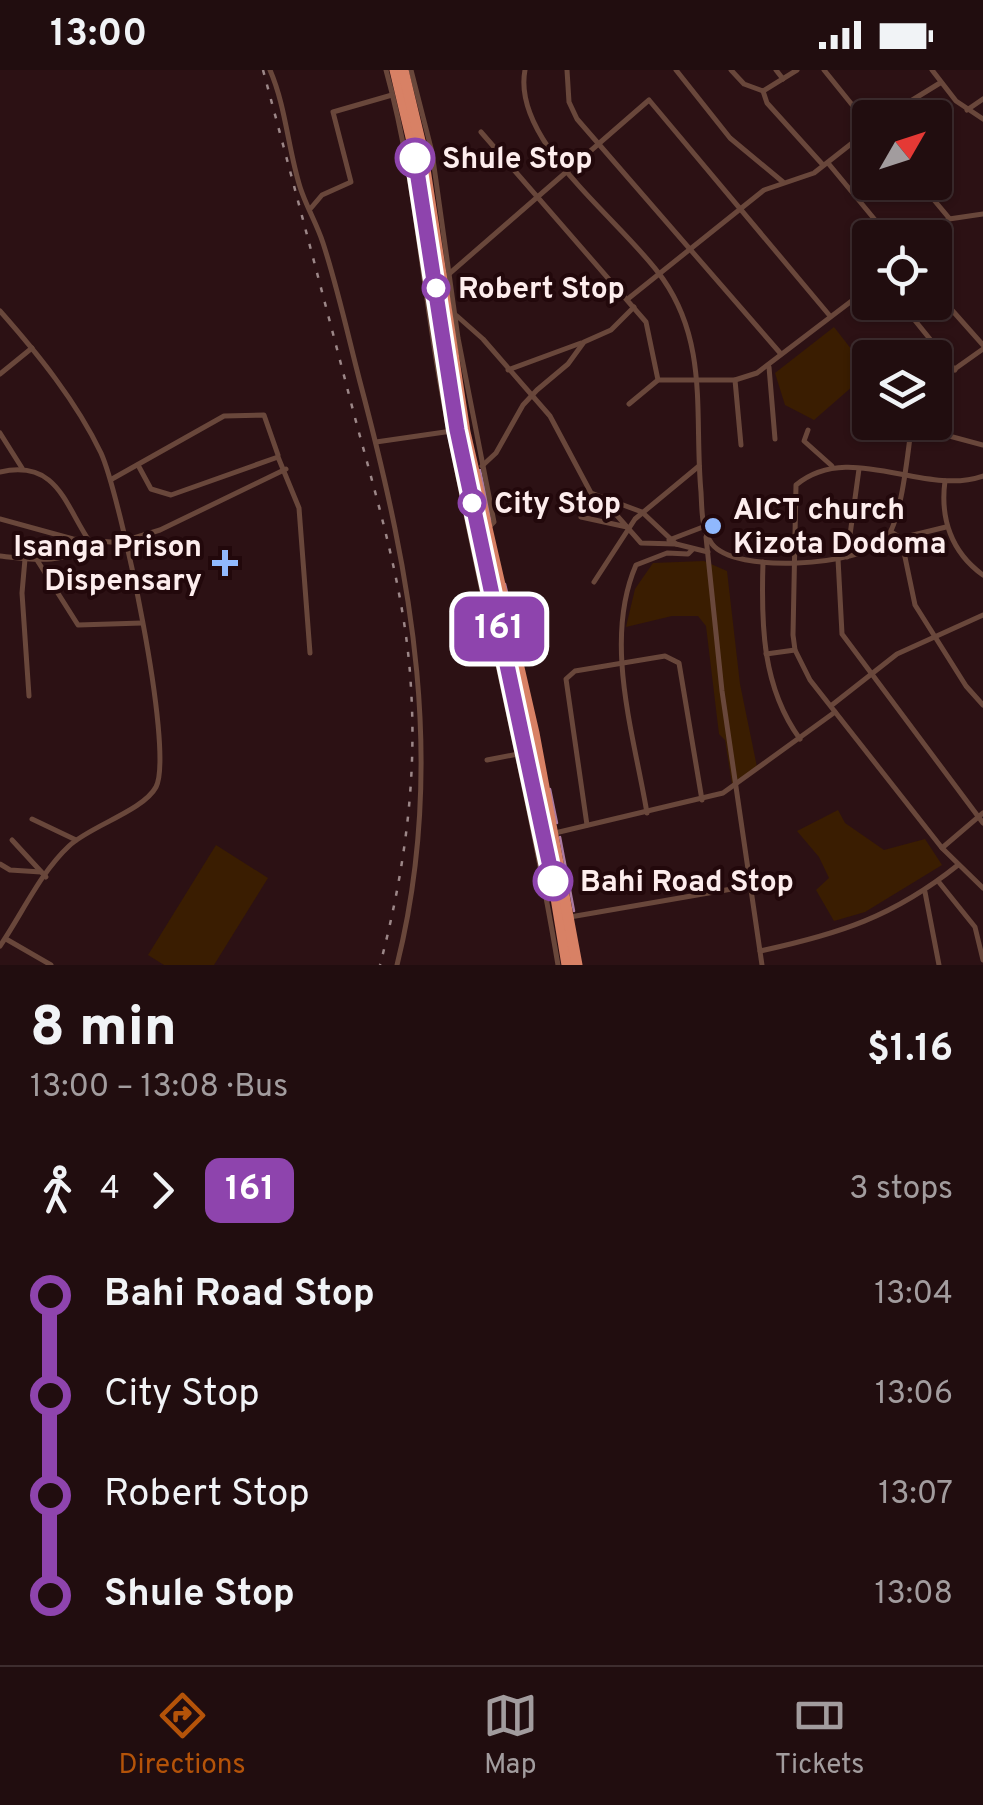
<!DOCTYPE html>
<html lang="en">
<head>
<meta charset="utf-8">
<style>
  body { margin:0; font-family:Overpass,sans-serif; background:#291618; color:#f1f3f6; height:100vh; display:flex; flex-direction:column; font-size:38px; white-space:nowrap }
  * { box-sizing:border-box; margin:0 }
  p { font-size:32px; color:#a29c9e }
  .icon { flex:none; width:55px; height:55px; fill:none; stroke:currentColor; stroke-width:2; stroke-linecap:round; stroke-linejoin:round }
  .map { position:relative; height:895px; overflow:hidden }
  .panel { display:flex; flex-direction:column; background:#210d0f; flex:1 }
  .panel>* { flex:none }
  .badge { padding:0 20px; border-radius:15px; font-size:35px; line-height:65px }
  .needle { width:65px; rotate:51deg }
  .tools { position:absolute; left:852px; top:30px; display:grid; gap:20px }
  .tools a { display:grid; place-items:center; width:100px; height:100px; border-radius:10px; background:#210d0f; box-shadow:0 2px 8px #0004,0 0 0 2px #3e2d2f; font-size:50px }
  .map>.badge { position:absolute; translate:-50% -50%; box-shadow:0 0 0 5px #fff }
  .legs { display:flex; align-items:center; gap:15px; height:110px; padding:0 30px; font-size:32px }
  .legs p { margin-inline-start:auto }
  .head { display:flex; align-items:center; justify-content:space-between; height:170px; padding:0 30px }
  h1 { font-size:55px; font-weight:800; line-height:75px }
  ul { padding:0 30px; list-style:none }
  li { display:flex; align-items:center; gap:35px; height:100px; font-size:38px }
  li i { display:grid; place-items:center; width:15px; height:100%; margin:0 12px; background:currentColor }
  li i::after { content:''; width:25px; height:25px; margin:-12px; border:8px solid; border-radius:50%; background:#210d0f }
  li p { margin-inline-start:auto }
  li:first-child i { background:linear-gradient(#0000 50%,currentColor 0) }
  li:last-child i { background:linear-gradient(currentColor 50%,#0000 0) }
  .status { display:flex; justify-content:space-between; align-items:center; height:70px; padding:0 50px; background:#210d0f; direction:ltr }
  .status svg { height:28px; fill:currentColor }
  .tabs { display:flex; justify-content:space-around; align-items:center; height:140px; border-top:2px solid #3e2d2f; background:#210d0f; font-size:28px; color:#a29c9e }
  .tabs a { display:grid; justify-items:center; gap:5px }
  .tabs .current { color:#b45309 }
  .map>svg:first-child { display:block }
</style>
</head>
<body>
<div class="status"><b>13:00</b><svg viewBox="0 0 49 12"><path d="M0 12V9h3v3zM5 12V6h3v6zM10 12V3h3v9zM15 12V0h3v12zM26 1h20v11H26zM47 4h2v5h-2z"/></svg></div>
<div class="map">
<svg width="983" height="895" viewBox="0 0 983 895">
  <rect width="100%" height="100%" fill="#2c1114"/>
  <g fill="#3a1d01">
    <polygon points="834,257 869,302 814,350 785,335 775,303"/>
    <polygon points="704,491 727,501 740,614 757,697 732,714 725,670 719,664 706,556 698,546 672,546 626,557 635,519 653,493"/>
    <polygon points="838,740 845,753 884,780 925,769 942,795 865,842 834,851 816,820 829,808 819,787 797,761"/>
    <polygon points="216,775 268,808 214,895 164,895 148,885"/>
  </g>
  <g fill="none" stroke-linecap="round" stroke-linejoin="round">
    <g stroke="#aa7aa2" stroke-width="2.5">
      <polyline points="480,400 492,453"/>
      <polyline points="505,514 515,555"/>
      <polyline points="550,719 557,753"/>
      <polyline points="560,767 574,841"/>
    </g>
    <g stroke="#69473b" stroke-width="5">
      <path d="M270,0C286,37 288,79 300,117C306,136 317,154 323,173C338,219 348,266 360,312C412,508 447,694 397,895"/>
      <path d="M386,0C416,108 422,220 443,329C478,519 526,705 558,895"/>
      <polyline points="411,0 432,82 458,268 494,452 488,458"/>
      <path d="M525,0C511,73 625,153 663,209C709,275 694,347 701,422C702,439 701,459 712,474C735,504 859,496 885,470C902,452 908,379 912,352"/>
      <polyline points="567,0 569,32 577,49 781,284"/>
      <polyline points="676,0 730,68 783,112"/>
      <polyline points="731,0 744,14 763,21 797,0"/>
      <polyline points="776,0 783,9"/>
      <polyline points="824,0 870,57"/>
      <polyline points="932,0 956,31 983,49"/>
      <polyline points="763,21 767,33 823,95"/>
      <polyline points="967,40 983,29"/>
      <polyline points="883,48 940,13"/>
      <polyline points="481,62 646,252 658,310"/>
      <polyline points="828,93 890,168"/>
      <polyline points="919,112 949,148"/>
      <polyline points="311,138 322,125 351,112 333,42 392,25"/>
      <polyline points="925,168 949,149 983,144"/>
      <polyline points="442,210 649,30 830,246"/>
      <polyline points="935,221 983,275"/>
      <polyline points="629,228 764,120 814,103 870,59"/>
      <polyline points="900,232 955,300"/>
      <path d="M0,241C38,284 76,331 101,383C120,425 175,680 156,717C143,741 90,756 69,776C40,803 22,844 0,876"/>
      <polyline points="457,246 483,269 550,346 591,423 642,442 676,474"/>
      <polyline points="769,297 775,369"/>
      <polyline points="508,300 581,273"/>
      <polyline points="0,304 32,278"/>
      <polyline points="735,310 741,375"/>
      <polyline points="935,313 983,279"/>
      <polyline points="629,334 658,310 735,310 757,303 870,217"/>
      <polyline points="912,356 983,375"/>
      <polyline points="808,360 804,371 832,396"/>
      <polyline points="0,363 22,398"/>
      <polyline points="376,372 452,361"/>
      <polyline points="138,395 151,419 171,425 278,387 299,438 310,583"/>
      <polyline points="482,396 496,383 523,335 537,320 568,294 584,272 611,260 634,237"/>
      <path d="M0,402C58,389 65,436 90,472C70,496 27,489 0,486"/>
      <path d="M983,406C923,427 850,370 796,415L793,565L795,580L810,610L942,778L983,818"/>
      <polyline points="112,409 224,346 264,345 278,385"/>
      <path d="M945,411C940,448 951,482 983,505"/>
      <polyline points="606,433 641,473 676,474 708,482"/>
      <polyline points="581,447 627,457"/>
      <polyline points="0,449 73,469 123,473"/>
      <polyline points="891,462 901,468 915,535 966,616 983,635"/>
      <polyline points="706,467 722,621 762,895"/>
      <polyline points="901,468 946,457"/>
      <polyline points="669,470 703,457"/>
      <polyline points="124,471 160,460 286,399"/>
      <polyline points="847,487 859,399"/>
      <polyline points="25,489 22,523 29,626"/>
      <polyline points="838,489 842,564 983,753"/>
      <polyline points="37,490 78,555 142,553"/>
      <path d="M763,492C761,554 762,617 800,669"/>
      <polyline points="594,512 635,449 699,396"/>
      <polyline points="766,584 795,580"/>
      <polyline points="832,635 897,584 983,545"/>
      <polyline points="487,690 518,684"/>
      <path d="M647,743C634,665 603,571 636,495L667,483L688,484L692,480"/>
      <polyline points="32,749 76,770"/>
      <polyline points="587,755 566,609 575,601 665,586 679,593 702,730"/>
      <polyline points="555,763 723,723 835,642"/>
      <polyline points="12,770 46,807"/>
      <polyline points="942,778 983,743"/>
      <polyline points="0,794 10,800 41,802"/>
      <polyline points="938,811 975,857 983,890"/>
      <polyline points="925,822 939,895"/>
      <polyline points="570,847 749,816"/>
      <polyline points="6,869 51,895"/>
      <path d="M760,881C839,864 893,847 958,795"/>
    </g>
    <g stroke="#d88165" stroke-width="11">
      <polyline points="395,0 414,80 457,360 549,785 567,895"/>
      <polyline points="403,0 422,79 465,362 534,663 577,895"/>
    </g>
    <path stroke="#9c8788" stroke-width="2.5" stroke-dasharray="5 10" stroke-linecap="butt" d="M263,0C294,115 324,229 354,344C378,434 406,524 411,618C417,712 404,804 380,895"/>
  </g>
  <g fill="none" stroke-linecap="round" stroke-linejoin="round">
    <g stroke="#fff" stroke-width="22">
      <polyline id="line-1" points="415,88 457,360 553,811"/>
    </g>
    <use href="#line-1" stroke="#8e44ad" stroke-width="15"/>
  </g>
  <g fill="#fff" stroke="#8e44ad" stroke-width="5">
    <circle cx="415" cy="88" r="18"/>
    <circle cx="436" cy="218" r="12"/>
    <circle cx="472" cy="433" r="12"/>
    <circle cx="553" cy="811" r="18"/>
  </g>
  <g fill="#90b8fd" stroke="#22080b" stroke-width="4">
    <circle cx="713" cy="456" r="10"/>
    <path d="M220 478h10v10h10v10h-10v10h-10v-10h-10v-10h10z"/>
  </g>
  <g text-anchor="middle" stroke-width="8" stroke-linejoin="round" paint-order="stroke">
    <g font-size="30" font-weight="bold" fill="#fdeded" stroke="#22080b" text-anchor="start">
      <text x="442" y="98">Shule Stop</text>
      <text x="458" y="228">Robert Stop</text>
      <text x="494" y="443">City Stop</text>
      <text x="580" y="821">Bahi Road Stop</text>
    </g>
    <g font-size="30" font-weight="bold" fill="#fdeded" stroke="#22080b" text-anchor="start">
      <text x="733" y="449">AICT church<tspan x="733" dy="34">Kizota Dodoma</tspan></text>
      <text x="202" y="486" text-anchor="end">Isanga Prison<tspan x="202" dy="34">Dispensary</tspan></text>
    </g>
  </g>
</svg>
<div class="tools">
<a><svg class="needle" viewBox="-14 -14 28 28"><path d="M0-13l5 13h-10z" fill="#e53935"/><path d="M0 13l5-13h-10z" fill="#a29c9e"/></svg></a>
<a><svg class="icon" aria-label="locate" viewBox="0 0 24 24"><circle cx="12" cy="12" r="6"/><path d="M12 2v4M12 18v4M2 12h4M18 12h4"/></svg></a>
<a><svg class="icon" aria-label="layers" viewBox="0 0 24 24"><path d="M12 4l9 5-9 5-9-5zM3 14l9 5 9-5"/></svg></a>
</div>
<b class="badge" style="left:499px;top:559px;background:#8e44ad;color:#fff">161</b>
</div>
<section class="panel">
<div class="head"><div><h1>8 min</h1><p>13:00 – 13:08 · Bus</p></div><b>$1.16</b></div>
<div class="legs"><svg class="icon" aria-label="walk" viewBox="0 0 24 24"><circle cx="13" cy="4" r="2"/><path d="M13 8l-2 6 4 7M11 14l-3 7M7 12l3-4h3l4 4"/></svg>4<svg class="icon" aria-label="forward" viewBox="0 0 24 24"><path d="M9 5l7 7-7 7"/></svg><b class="badge" style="background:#8e44ad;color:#fff">161</b><p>3 stops</p></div>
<ul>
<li><i style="color:#8e44ad"></i><b>Bahi Road Stop</b><p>13:04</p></li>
<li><i style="color:#8e44ad"></i><span>City Stop</span><p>13:06</p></li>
<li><i style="color:#8e44ad"></i><span>Robert Stop</span><p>13:07</p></li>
<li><i style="color:#8e44ad"></i><b>Shule Stop</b><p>13:08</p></li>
</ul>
</section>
<nav class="tabs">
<a class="current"><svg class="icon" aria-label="directions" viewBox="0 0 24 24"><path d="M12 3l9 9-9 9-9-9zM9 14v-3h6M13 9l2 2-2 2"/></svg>Directions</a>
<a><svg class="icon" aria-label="map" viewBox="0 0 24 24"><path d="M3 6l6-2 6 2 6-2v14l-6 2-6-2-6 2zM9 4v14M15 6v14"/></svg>Map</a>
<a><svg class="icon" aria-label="tickets" viewBox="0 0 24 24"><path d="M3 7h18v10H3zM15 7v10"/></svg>Tickets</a>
</nav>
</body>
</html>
